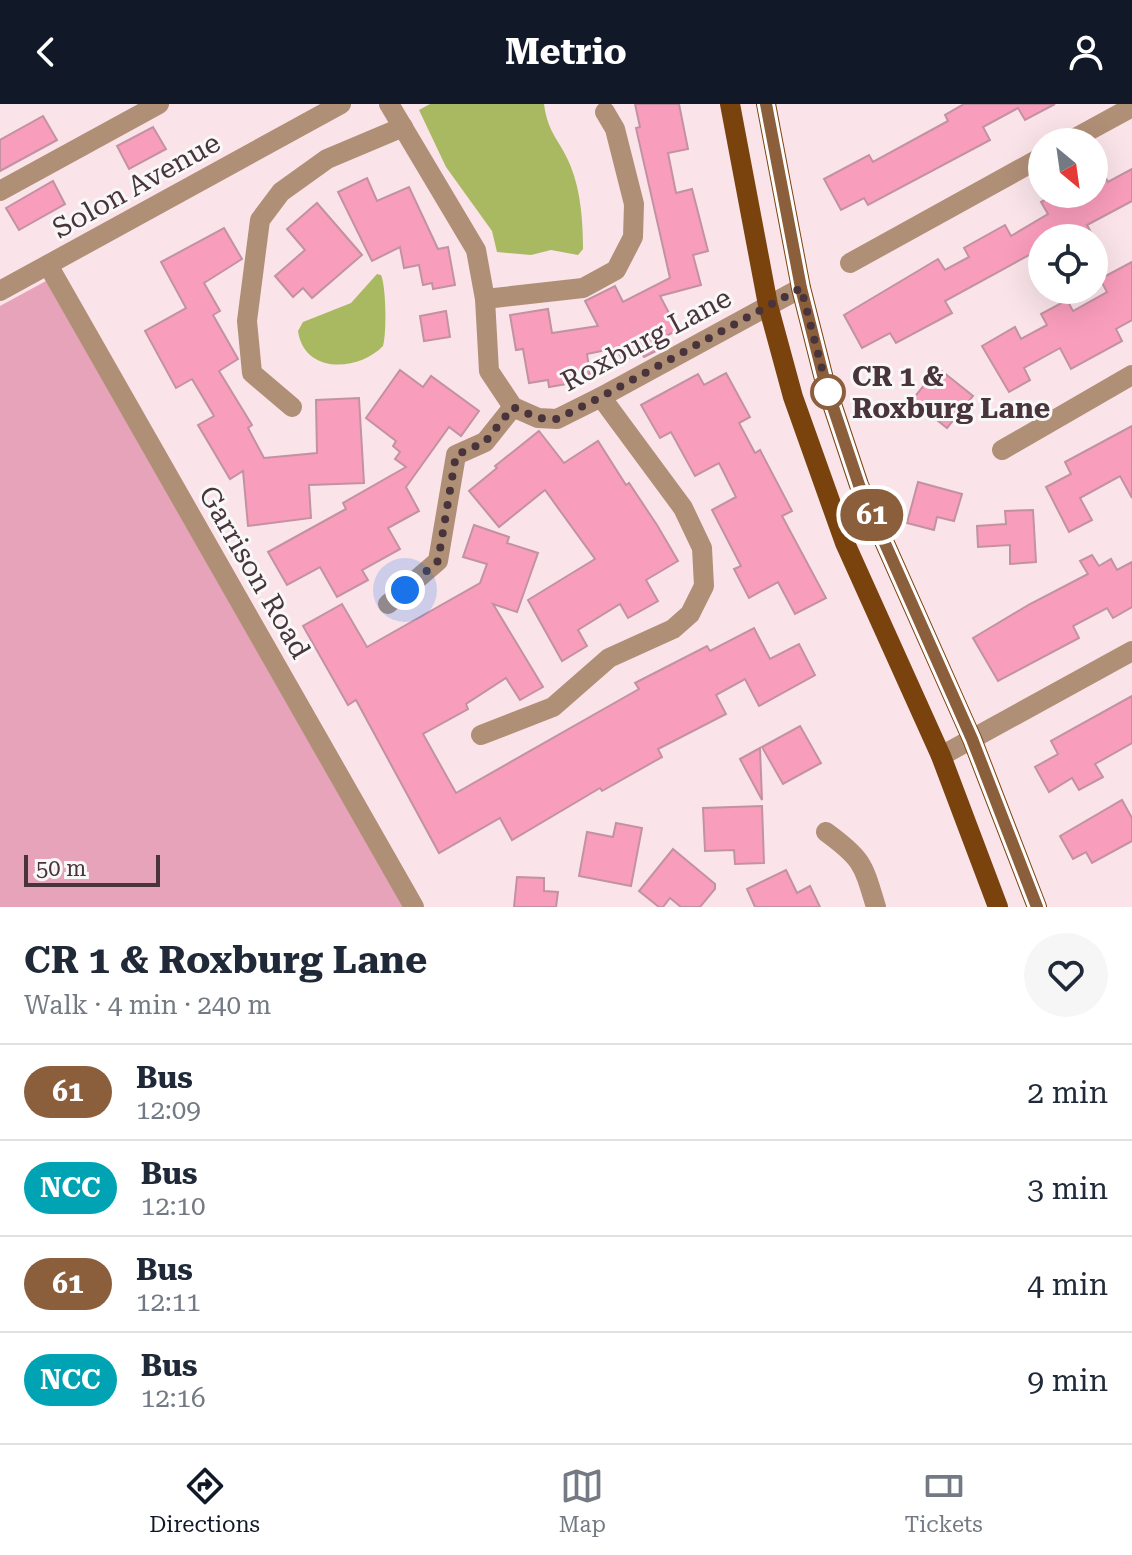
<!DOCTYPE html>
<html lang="en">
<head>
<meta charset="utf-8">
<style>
  body { margin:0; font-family:"Roboto Serif",serif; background:#f6f6f7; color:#1f2937; height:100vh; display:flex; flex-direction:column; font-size:30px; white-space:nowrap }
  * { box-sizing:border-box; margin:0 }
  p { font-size:26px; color:#747a83 }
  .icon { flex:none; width:44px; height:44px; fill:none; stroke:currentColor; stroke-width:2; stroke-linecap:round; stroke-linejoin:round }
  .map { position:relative; height:803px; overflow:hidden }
  .side { display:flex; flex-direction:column; background:#fff; flex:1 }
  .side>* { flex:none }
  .badge { padding:0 16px; border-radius:26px; font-size:28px; line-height:52px }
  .needle { width:52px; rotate:151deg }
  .tools { position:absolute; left:1028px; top:24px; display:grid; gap:16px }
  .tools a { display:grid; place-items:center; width:80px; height:80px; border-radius:50%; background:#fff; box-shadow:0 8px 32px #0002; font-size:40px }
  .scale { position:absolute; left:24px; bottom:20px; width:136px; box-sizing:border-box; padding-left:8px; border:4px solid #49343b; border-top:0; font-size:22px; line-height:28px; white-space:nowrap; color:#49343b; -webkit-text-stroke:6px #f8f8f8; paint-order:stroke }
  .you { position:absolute; width:40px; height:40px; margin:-20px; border:6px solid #fff; border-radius:50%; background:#1a73e8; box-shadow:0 0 0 12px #1a73e833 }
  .map>.badge { position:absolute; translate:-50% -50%; box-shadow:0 0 0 4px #fff }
  .round { display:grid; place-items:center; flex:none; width:84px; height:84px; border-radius:42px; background:#f6f6f7 }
  .headline { display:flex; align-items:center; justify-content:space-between; height:136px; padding:0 24px }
  h1 { font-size:38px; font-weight:700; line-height:60px }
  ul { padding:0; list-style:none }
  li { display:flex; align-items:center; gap:24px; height:96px; padding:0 24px; border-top:2px solid #e0e1e3 }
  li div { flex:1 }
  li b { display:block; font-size:30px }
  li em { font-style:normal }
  li .badge { min-width:88px; font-weight:700; text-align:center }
  header { display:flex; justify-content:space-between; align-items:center; height:104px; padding:0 24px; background:#111827; color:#fff; font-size:36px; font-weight:700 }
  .dock { display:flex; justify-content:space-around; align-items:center; height:112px; border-top:2px solid #e0e1e3; background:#fff; font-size:22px; color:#747a83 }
  .dock a { display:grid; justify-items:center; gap:4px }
  .dock .current { color:#111827 }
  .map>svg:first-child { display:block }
</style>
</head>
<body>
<header><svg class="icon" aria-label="back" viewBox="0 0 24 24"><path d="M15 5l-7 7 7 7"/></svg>Metrio<svg class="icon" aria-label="person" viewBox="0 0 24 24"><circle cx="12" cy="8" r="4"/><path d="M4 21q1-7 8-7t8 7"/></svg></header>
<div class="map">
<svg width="1132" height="803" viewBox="0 0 1132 803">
  <rect width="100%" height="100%" fill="#fae4ea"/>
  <polygon fill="#e7a3b9" points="46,177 403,803 0,803 0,202"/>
  <g fill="#a8b961">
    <path d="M430,0H544C548,31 561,37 571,63C581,88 583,119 583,145L578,151L551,146L531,151L497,148L492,127L446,63L419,6Z"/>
    <path d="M377,170L381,171C386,181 387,230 383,242C358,268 304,270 298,227L303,218L351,199Z"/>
  </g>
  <g fill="#f99dbc" stroke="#c392a2" stroke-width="2">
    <polygon points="635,0 679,0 688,45 668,49 676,89 692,85 708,147 693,151 701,181 660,192 678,226 658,236 662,244 644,253 641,248 623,257 616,244 587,250 590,270 566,273 567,280 549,283 548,276 529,279 523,245 516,246 510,211 548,205 552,229 598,222 585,197 615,182 623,198 670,174 636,24 640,23"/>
    <polygon points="964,0 1055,0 1025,16 1018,4 983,23 990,36 868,101 864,94 841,106 824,75 869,51 873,58 948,17 945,11"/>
    <polygon points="43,12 57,36 0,67 0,36"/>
    <polygon points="153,23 166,45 129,65 117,42"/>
    <polygon points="1094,52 1108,78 1132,65 1132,97 1087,121 1094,134 1042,134 1042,144 945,197 952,209 896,239 890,229 862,244 844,211 938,155 945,166 969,153 964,144 1005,121 1011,132 1048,110 1041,98 1056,90 1094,90"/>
    <polygon points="367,74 377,97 409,83 438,145 448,143 455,181 433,185 432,179 423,181 419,161 404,164 400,143 372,157 338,88"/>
    <polygon points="53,77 65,100 19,126 6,104"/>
    <polygon points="317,99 362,151 312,194 303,184 293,193 275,172 305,146 287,125"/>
    <polygon points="224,124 242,155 204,179 220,207 213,211 238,255 219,267 252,321 248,324 264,354 317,349 316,296 359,294 364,379 309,381 311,414 248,422 243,367 230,375 198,321 214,312 192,275 176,284 145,227 186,204 161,158"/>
    <polygon points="1132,158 1132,216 1116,225 1122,237 1071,265 1060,244 1024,264 1030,276 1009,288 982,242 1015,223 1021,235 1047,221 1041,210 1067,196 1073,207 1107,188 1100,175"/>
    <polygon points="446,207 450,233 424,237 420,212"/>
    <polygon points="938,264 973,292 947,324 912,296"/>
    <polygon points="400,266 423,283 431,272 479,307 461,332 449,323 406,383 419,407 388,424 400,445 362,466 368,476 337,493 320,463 287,481 268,448 346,405 343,399 406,363 395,355 400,348 393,342 396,337 366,314"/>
    <polygon points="726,269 750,313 739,319 755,349 760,346 792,407 782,412 826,494 795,510 778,478 749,494 734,465 741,462 712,406 736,393 719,359 695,372 671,328 660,334 641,301 698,270 704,281"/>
    <polygon points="1132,322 1132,394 1120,372 1080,394 1092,416 1069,428 1046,383 1071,370 1065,358"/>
    <polygon points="539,327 564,359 598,337 626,381 629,379 657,421 678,457 646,476 658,497 628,514 620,500 578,526 587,542 562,557 528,496 595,455 545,386 499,423 469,387 497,364 495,362"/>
    <polygon points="918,378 962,390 954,417 937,413 934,426 907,419"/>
    <polygon points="1033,406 1036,458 1010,460 1010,441 978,443 977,422 1006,420 1005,407"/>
    <polygon points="474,421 509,433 507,439 538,449 517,508 493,500 543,583 520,596 506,574 466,600 468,605 423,630 456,689 639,585 635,579 707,542 710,547 754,524 770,555 799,540 815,571 759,602 745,575 716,591 726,610 658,645 662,653 602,687 600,684 512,736 500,714 439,749 356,596 348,601 303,522 342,500 367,543 480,479 487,460 463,453"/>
    <polygon points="1092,451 1099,462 1111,455 1117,466 1132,458 1132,503 1113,514 1107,504 1073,522 1079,534 998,577 973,534 1030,500 1088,470 1080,457"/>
    <polygon points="1132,592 1132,639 1095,660 1103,673 1079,686 1072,674 1049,688 1035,663 1058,650 1051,637"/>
    <polygon points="800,622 821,659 783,680 762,643"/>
    <polygon points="760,644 762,696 740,655"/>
    <polygon points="1122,696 1132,714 1132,737 1092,759 1086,748 1073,755 1060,732"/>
    <polygon points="762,702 764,759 735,760 734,746 705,747 703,704"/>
    <polygon points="616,719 642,724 631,782 579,772 587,728 613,733"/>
    <polygon points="673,745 715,780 715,785 700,803 681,803 670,794 663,803 659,803 639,787"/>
    <polygon points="786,766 797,789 810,782 820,803 755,803 747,785"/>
    <polygon points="517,773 544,774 544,787 558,788 556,803 514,803"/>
  </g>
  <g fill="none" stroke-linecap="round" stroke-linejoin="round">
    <g stroke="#b08f77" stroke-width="20">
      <polyline points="389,0 476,146 485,195 489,267 513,303 538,314 557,315 601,293 801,184"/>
      <polyline points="1068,38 1132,3"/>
      <polyline points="0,87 159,0"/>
      <polyline points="850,159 1042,53"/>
      <polyline points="48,161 414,803"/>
      <polyline points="0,187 341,0"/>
      <polyline points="485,195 583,184 616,166 633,133 634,100 615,25 605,8"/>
      <polyline points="292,303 252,269 247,217 260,116 281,88 327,55 403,23"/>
      <polyline points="1002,346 1132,271"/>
      <polyline points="388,500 438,457 456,351 485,338 513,303"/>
      <polyline points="481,631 553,603 609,554 673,525 690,510 704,482 702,444 683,404 601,293"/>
      <polyline points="941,652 1132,547"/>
      <path d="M826,728C863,755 863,760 876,803"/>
    </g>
    <g stroke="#7a430d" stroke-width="20">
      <polyline points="730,0 768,201 793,293 845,439 941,652 998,803"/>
      <polyline points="766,0 801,184 825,279 859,381 972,635 1037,803"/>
    </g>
  </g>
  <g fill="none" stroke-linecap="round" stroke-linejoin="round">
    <g stroke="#fff" stroke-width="18">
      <polyline id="line" points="766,0 801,184 825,279 859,381 972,635 1037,803"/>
    </g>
    <use href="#line" stroke="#8b5e3c" stroke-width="12"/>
    <polyline stroke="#49343b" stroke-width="8" stroke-dasharray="0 14.4" points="405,486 438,457 456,351 485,338 513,303 538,314 557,315 601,293 801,184 828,288"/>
  </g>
  <circle fill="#fff" stroke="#8b5e3c" stroke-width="4" cx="828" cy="288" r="16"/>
  <g text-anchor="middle" stroke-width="6" stroke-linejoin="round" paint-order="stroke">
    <g font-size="28" fill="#49343b" stroke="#f8f8f8">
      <text transform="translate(136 81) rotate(-29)" y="10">Solon Avenue</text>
      <text transform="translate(646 235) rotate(-28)" y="10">Roxburg Lane</text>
      <text transform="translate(255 468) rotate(60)" y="10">Garrison Road</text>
    </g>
    <g font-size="28" font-weight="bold" fill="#49343b" stroke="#f8f8f8" text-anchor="start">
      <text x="852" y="282">CR 1 &amp;<tspan x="852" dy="32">Roxburg Lane</tspan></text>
    </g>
  </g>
</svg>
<div class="tools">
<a><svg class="needle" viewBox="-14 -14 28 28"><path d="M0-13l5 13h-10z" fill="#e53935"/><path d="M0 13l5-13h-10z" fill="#747a83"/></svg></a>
<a><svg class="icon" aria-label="locate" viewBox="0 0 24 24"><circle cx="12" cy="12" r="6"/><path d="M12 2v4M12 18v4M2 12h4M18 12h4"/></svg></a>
</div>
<div class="scale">50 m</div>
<div class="you" style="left:405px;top:486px"></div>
<b class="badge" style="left:872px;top:411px;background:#8b5e3c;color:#fff">61</b>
</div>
<section class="side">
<div class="headline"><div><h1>CR 1 &amp; Roxburg Lane</h1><p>Walk · 4 min · 240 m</p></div><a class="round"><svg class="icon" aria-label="heart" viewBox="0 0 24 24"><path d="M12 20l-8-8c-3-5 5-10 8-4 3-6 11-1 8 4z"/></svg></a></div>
<ul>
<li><span class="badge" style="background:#8b5e3c;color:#fff">61</span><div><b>Bus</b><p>12:09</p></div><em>2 min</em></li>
<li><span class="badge" style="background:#00a3b4;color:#fff">NCC</span><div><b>Bus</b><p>12:10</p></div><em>3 min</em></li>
<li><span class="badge" style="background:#8b5e3c;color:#fff">61</span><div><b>Bus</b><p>12:11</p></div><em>4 min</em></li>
<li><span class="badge" style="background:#00a3b4;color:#fff">NCC</span><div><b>Bus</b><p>12:16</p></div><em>9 min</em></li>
</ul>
</section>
<nav class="dock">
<a class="current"><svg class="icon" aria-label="directions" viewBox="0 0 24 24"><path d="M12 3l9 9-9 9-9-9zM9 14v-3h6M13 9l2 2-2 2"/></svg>Directions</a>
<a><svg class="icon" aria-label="map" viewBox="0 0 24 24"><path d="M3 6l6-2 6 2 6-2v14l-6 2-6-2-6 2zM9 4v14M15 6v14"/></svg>Map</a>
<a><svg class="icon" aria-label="tickets" viewBox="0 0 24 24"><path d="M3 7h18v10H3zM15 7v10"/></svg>Tickets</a>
</nav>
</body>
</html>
